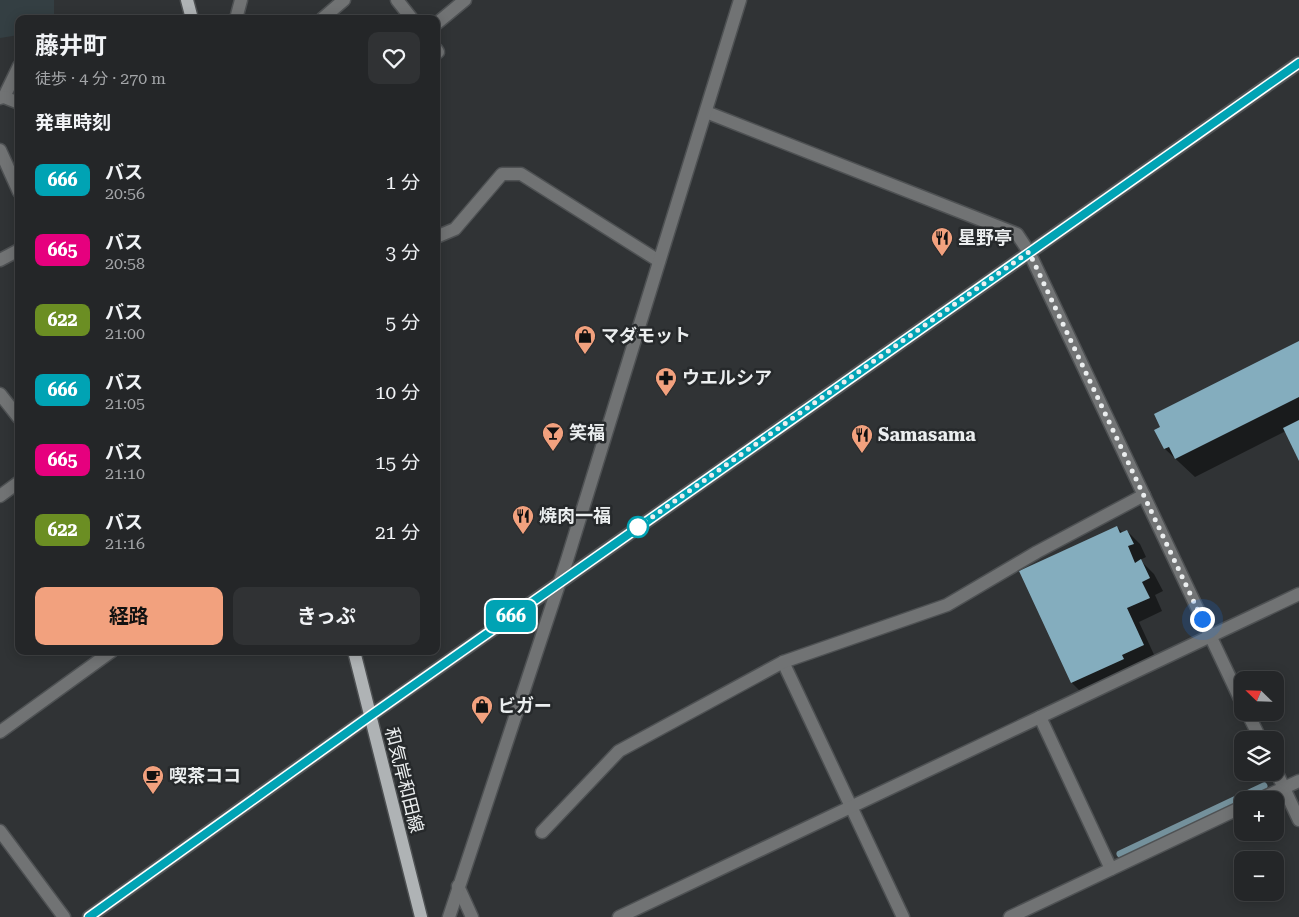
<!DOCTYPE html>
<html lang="ja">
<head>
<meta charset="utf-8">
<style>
  body { margin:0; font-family:"Roboto Serif","Noto Sans JP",serif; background:#303234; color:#f1f3f6; height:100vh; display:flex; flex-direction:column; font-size:19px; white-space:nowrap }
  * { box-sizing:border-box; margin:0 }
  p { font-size:16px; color:#a3a5a8 }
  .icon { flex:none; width:28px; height:28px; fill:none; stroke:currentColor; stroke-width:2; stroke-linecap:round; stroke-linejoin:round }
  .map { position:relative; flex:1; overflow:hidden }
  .side { position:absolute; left:15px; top:15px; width:425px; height:640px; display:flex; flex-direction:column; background:#242628; border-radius:10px; box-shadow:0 2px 12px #0003,0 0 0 1px #414345 }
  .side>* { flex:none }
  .badge { padding:0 10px; border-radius:8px; font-size:18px; line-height:32px }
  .needle { width:32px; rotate:293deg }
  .buttons { position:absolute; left:1234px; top:671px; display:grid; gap:10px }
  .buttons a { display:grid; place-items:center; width:50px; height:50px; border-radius:10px; background:#242628; box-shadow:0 2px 12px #0003,0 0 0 1px #414345; font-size:25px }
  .you { position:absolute; width:25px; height:25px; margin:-12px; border:4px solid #fff; border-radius:50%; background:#1a73e8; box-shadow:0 0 0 8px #1a73e833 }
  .map>.badge { position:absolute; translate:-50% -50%; box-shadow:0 0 0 2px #fff }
  h2 { padding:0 20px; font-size:19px; line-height:45px }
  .round { display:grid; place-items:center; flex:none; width:52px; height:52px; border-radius:10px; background:#303234 }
  .summary { display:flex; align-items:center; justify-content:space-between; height:85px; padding:0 20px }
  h1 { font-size:24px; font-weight:700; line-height:38px }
  .button { display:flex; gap:10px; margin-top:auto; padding:10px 20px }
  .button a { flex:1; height:58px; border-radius:10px; background:#f2a17e; color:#111; font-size:20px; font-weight:700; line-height:58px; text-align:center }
  .button a+a { background:#303234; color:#f1f3f6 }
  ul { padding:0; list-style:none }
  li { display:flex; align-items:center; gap:15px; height:70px; padding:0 20px }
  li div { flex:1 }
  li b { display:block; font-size:19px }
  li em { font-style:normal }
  li .badge { min-width:55px; font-weight:700; text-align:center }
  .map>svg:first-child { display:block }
</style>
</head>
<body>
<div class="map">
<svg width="1299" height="917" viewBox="0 0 1299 917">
  <rect width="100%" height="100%" fill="#303335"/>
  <polygon fill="#343f43" points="0,0 54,0 54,16 49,19 19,19 19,35 0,38"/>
  <g fill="#0007">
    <polygon points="1299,342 1299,458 1286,431 1195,477 1165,449 1156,431"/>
    <polygon points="1117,527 1123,533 1127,531 1140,544 1146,557 1140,560 1154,574 1163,591 1155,595 1162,611 1139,622 1156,659 1085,696 1072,683 1021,572"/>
  </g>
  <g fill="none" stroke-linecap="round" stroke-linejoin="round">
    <polyline stroke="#74919c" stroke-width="7" points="1120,854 1264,786"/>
  </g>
  <g fill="#84adbe">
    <polygon points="1299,341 1299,397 1175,459 1169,447 1164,449 1154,430 1160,427 1154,414"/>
    <polygon points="1299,420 1299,461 1283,428"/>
    <polygon points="1117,526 1120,533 1127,530 1134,544 1128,546 1135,563 1141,559 1150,578 1142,582 1150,598 1127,608 1144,645 1122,655 1124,659 1071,683 1019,571"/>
  </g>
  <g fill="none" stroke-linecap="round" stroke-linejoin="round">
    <g stroke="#4e5153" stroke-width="15">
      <g id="minor">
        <polyline points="397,0 412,19"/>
        <polyline points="236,19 241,0"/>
        <polyline points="322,19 344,0"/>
        <polyline points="436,24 465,0"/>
        <polyline points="436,49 438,52"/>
        <polyline points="4,97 19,66"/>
        <polyline points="0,98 4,97 19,103"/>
        <polyline points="706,112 1017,234 1029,252 1242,703"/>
        <polyline points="0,150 19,192"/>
        <polyline points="436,237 455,229 502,174 521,174 659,261"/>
        <polyline points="0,260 19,250"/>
        <polyline points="0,394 19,418"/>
        <polyline points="0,496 19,482"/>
        <polyline points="783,662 903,917"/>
        <polyline points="1247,712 1261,740"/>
        <polyline points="1040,717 1111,869"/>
        <polyline points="0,732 112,651"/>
        <polyline points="1275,769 1299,820"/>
        <polyline points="1258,800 1299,781"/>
        <polyline points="0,831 64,917"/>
        <polyline points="542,832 619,751 783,662 947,605 1037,552 1144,495"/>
        <polyline points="458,886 472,917"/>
        <polyline points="89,917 370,716 1299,63"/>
        <polyline points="449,917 567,560 740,0"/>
        <polyline points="619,917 1299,594"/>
        <polyline points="1010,917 1242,807"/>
      </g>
    </g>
    <g stroke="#4e5153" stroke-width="15">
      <g id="major">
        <polyline points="187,0 192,19"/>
        <polyline points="354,651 421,917"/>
      </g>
    </g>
    <use href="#minor" stroke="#717374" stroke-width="12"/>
    <use href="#major" stroke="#afb3b5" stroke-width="12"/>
  </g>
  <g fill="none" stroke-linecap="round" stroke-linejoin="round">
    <g stroke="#fff" stroke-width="11">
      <polyline id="line" points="89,917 370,716 1299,63"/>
    </g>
    <use href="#line" stroke="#00a3b4" stroke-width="8"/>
    <polyline stroke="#ebeeef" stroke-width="5" stroke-dasharray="0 9" points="638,527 1029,252 1202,619"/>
  </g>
  <defs>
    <g id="restaurant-pin" transform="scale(1.125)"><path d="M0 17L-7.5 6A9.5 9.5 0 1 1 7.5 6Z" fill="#f2a17e" stroke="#26292b"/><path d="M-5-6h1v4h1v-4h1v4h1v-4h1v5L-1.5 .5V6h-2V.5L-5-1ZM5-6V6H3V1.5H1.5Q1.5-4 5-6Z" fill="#111"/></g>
    <g id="shop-pin" transform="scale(1.125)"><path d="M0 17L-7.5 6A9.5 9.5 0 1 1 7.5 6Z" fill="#f2a17e" stroke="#26292b"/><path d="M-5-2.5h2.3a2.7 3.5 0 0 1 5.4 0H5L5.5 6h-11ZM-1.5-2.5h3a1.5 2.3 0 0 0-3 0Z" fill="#111"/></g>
    <g id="pharmacy-pin" transform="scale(1.125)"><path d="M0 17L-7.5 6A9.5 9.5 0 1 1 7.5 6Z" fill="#f2a17e" stroke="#26292b"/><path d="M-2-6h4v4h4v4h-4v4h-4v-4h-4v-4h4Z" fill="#111"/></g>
    <g id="bar-pin" transform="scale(1.125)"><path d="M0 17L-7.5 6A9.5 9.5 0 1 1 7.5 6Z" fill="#f2a17e" stroke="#26292b"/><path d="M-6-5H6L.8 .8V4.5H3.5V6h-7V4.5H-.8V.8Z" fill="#111"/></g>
    <g id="cafe-pin" transform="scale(1.125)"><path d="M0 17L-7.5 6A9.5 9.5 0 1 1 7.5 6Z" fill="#f2a17e" stroke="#26292b"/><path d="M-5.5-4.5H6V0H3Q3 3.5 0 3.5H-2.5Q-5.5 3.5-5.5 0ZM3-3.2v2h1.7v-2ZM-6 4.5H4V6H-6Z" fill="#111"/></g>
  </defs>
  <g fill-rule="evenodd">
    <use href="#restaurant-pin" x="942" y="238"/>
    <use href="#shop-pin" x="585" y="336"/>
    <use href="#pharmacy-pin" x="666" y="378"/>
    <use href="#bar-pin" x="553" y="433"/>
    <use href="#restaurant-pin" x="862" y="435"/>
    <use href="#restaurant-pin" x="523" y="516"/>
    <use href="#shop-pin" x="482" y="706"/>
    <use href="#cafe-pin" x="153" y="776"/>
  </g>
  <circle fill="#fff" stroke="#00a3b4" stroke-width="2.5" cx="638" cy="527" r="10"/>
  <g text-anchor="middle" stroke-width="5" stroke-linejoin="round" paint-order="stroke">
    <g font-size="18" font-weight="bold" fill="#ebeeef" stroke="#26292b" text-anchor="start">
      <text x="958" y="244">星野亭</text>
      <text x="601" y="342">マダモット</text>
      <text x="682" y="384">ウエルシア</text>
      <text x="569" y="439">笑福</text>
      <text x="878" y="441">Samasama</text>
      <text x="539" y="522">焼肉一福</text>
      <text x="498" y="712">ビガー</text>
      <text x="169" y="782">喫茶ココ</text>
    </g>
    <g font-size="18" fill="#ebeeef" stroke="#26292b">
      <text transform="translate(404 780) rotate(76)" y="6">和気岸和田線</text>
    </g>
  </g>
</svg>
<div class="buttons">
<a><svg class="needle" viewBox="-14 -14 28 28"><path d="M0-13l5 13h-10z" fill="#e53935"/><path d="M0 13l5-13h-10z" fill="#a3a5a8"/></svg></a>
<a><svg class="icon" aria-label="layers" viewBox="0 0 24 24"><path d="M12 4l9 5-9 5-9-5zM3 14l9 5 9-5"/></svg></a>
<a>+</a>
<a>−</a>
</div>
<div class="you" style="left:1202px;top:619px"></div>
<b class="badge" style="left:511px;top:616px;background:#00a3b4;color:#fff">666</b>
<section class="side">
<div class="summary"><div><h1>藤井町</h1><p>徒歩 · 4 分 · 270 m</p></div><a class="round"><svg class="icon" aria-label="heart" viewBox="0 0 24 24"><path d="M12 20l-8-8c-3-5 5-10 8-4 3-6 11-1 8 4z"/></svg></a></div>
<h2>発車時刻</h2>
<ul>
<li><span class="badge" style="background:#00a3b4;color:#fff">666</span><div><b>バス</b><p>20:56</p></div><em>1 分</em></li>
<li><span class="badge" style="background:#e6007e;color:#fff">665</span><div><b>バス</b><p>20:58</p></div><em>3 分</em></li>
<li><span class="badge" style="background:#6b8e23;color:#fff">622</span><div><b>バス</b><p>21:00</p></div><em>5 分</em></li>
<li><span class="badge" style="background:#00a3b4;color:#fff">666</span><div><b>バス</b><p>21:05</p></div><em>10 分</em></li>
<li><span class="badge" style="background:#e6007e;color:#fff">665</span><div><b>バス</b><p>21:10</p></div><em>15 分</em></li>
<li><span class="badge" style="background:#6b8e23;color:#fff">622</span><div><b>バス</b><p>21:16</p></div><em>21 分</em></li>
</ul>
<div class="button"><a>経路</a><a>きっぷ</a></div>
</section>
</div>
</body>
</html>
